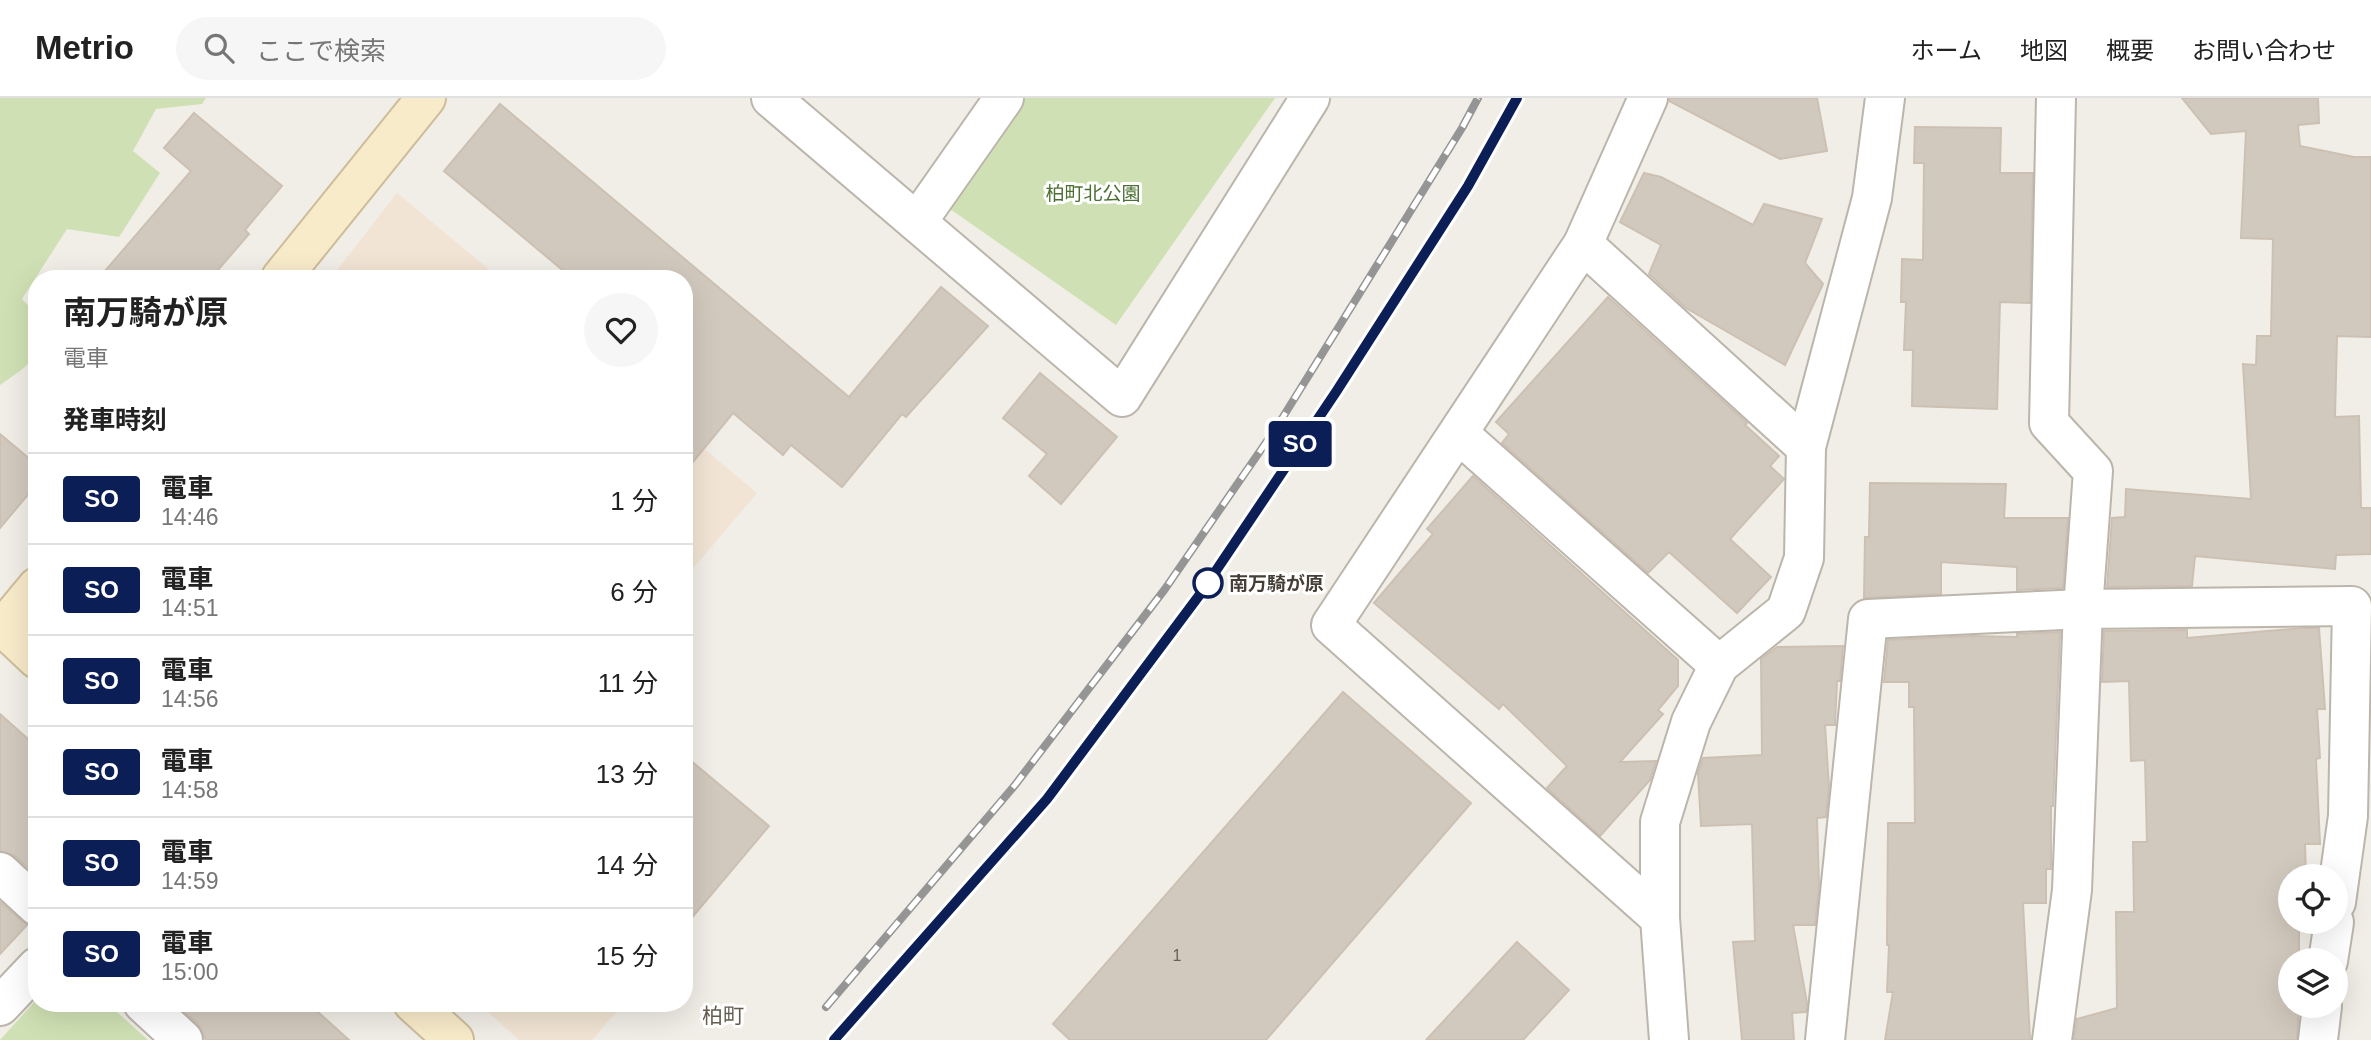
<!DOCTYPE html>
<html lang="ja">
<head>
<meta charset="utf-8">
<style>
  body { margin:0; font-family:Arial,"Noto Sans JP",sans-serif; background:#f6f6f6; color:#222; height:100vh; display:flex; flex-direction:column; font-size:26px; white-space:nowrap }
  * { box-sizing:border-box; margin:0 }
  p { font-size:23px; color:#767676 }
  .icon { flex:none; width:38px; height:38px; fill:none; stroke:currentColor; stroke-width:2; stroke-linecap:round; stroke-linejoin:round }
  .map { position:relative; flex:1; overflow:hidden }
  .panel { position:absolute; left:28px; top:172px; width:665px; height:742px; display:flex; flex-direction:column; background:#fff; border-radius:28px; box-shadow:0 7px 28px #0002 }
  .panel>* { flex:none }
  .badge { padding:0 14px; border-radius:5px; font-size:24px; line-height:46px }
  .fabs { position:absolute; left:2278px; top:766px; display:grid; gap:14px }
  .fabs a { display:grid; place-items:center; width:70px; height:70px; border-radius:50%; background:#fff; box-shadow:0 7px 28px #0002; font-size:35px }
  .map>.badge { position:absolute; translate:-50% -50%; box-shadow:0 0 0 4px #fff }
  h2 { padding:0 35px; font-size:26px; line-height:63px }
  .round { display:grid; place-items:center; flex:none; width:74px; height:74px; border-radius:37px; background:#f6f6f6 }
  .summary { display:flex; align-items:center; justify-content:space-between; height:119px; padding:0 35px }
  h1 { font-size:33px; font-weight:700; line-height:52px }
  ul { padding:0; list-style:none }
  li { display:flex; align-items:center; gap:21px; height:91px; padding:0 35px; border-top:2px solid #e0e0e0 }
  li div { flex:1 }
  li b { display:block; font-size:26px }
  li em { font-style:normal }
  li .badge { min-width:77px; font-weight:700; text-align:center }
  header { display:flex; align-items:center; gap:42px; box-sizing:border-box; height:98px; padding:0 35px; background:#fff; border-bottom:2px solid #e0e0e0 }
  header strong { font-size:33px }
  nav { display:flex; gap:38px; margin-inline-start:auto; font-size:24px }
  .search { width:490px; height:63px; background:#f6f6f6; display:flex; align-items:center; gap:18px; box-sizing:border-box; padding:0 24px; border-radius:38px; color:#767676; font-size:26px }
  .map>svg:first-child { display:block }
</style>
</head>
<body>
<header>
<strong>Metrio</strong>
<div class="search"><svg class="icon" aria-label="search" viewBox="0 0 24 24"><circle cx="10" cy="10" r="6"/><path d="M15 15l6 6"/></svg>ここで検索</div>
<nav><a>ホーム</a><a>地図</a><a>概要</a><a>お問い合わせ</a></nav>
</header>
<div class="map">
<svg width="2371" height="942" viewBox="0 0 2371 942">
  <rect width="100%" height="100%" fill="#f1eee7"/>
  <g fill="#f1e4d4">
    <polygon points="397,95 499,180 331,180"/>
    <polygon points="684,334 757,395 684,481"/>
    <polygon points="478,905 624,905 592,942 519,942"/>
  </g>
  <g fill="#cfe1b4">
    <path d="M0,0H206L202,6L156,11L133,53L160,75L119,139L67,131L22,201L37,217C37,262 38,261 0,287Z"/>
    <polygon points="1013,0 1275,0 1116,227 940,104"/>
    <polygon points="37,901 37,905 107,905 148,942 0,942"/>
  </g>
  <g fill="#d2c9be" stroke="#ccc0b2" stroke-width="2">
    <polygon points="1669,0 1817,0 1827,53 1780,61 1669,3"/>
    <polygon points="2182,0 2318,0 2319,25 2298,27 2300,48 2354,59 2371,59 2371,239 2337,238 2335,319 2359,318 2361,410 2371,410 2371,456 2336,457 2335,471 2195,458 2192,488 2107,489 2112,420 2125,419 2126,391 2251,401 2243,266 2256,267 2257,238 2271,238 2273,141 2241,140 2246,33 2211,36"/>
    <polygon points="500,6 849,299 941,189 988,228 906,319 902,316 842,389 791,347 783,357 733,315 684,375 684,180 572,180 444,73"/>
    <polygon points="194,15 282,88 245,132 249,136 211,180 99,180 191,73 164,50"/>
    <polygon points="1915,29 2001,30 2000,75 2033,75 2030,205 2000,204 1997,311 1912,308 1913,252 1904,252 1906,204 1901,204 1902,161 1923,162 1924,65 1914,65"/>
    <polygon points="1644,75 1661,79 1753,127 1764,106 1822,121 1805,165 1823,186 1785,267 1686,210 1649,176 1661,147 1620,124"/>
    <polygon points="1608,199 1747,325 1745,327 1779,358 1770,368 1784,381 1730,441 1771,479 1737,515 1669,454 1648,475 1502,345 1509,336 1496,324"/>
    <polygon points="1040,275 1117,339 1061,406 1029,378 1047,356 1003,320"/>
    <polygon points="0,336 37,367 37,386 0,430"/>
    <polygon points="1473,378 1678,562 1678,588 1658,612 1663,616 1620,664 1656,663 1650,682 1600,738 1547,690 1567,668 1503,606 1499,611 1374,505 1433,436 1427,431"/>
    <polygon points="1870,385 2006,386 2004,420 2068,420 2063,490 2017,492 2017,469 1941,464 1941,496 1864,500 1865,439 1869,439"/>
    <polygon points="2304,530 2319,530 2325,611 2317,611 2320,660 2316,661 2320,746 2305,746 2306,779 2291,779 2291,824 2299,824 2299,863 2291,863 2291,908 2299,908 2297,942 2074,942 2077,921 2117,910 2116,814 2134,814 2133,744 2147,744 2145,662 2131,663 2129,583 2102,584 2104,533 2187,532 2187,540"/>
    <polygon points="2060,534 2053,708 2051,708 2051,771 2046,771 2046,805 2023,805 2030,942 1885,942 1893,894 1887,894 1889,847 1887,847 1888,725 1915,725 1914,609 1909,609 1909,584 1884,584 1888,542 1972,538 2017,539 2017,536"/>
    <polygon points="1843,548 1840,583 1837,583 1835,627 1825,627 1829,689 1826,719 1817,720 1819,787 1815,827 1793,827 1807,905 1806,914 1792,915 1794,942 1742,942 1733,844 1755,843 1752,726 1701,728 1698,675 1703,660 1762,657 1761,561 1777,549"/>
    <polygon points="1343,594 1471,705 1266,942 1070,942 1053,926"/>
    <polygon points="0,616 37,649 37,778 15,758 0,753"/>
    <polygon points="684,657 769,728 684,829"/>
    <polygon points="0,804 27,827 0,856"/>
    <polygon points="1517,844 1569,892 1523,942 1426,942"/>
    <polygon points="175,905 308,905 349,942 206,942 198,926"/>
  </g>
  <g fill="none" stroke-linecap="round" stroke-linejoin="round">
    <g stroke="#bcb5ab" stroke-width="42">
      <g id="street">
        <polyline points="771,0 1122,299 1310,0"/>
        <polyline points="1648,0 1583,146 1331,527 1660,820"/>
        <polyline points="917,124 1004,0"/>
        <polyline points="1583,146 1806,349"/>
        <polyline points="1459,336 1719,567"/>
        <polyline points="0,774 37,808"/>
        <polyline points="2328,863 2334,824"/>
        <polyline points="143,905 183,942"/>
        <polyline points="0,908 37,869"/>
        <polyline points="1669,942 1660,820 1660,724 1691,624 1719,567 1786,513 1804,460 1806,349 1872,100 1885,0"/>
        <polyline points="1825,942 1868,521 2083,511 2352,508 2348,718 2336,804"/>
        <polyline points="2052,942 2072,792 2083,511 2093,373 2049,325 2056,0"/>
        <polyline points="2318,942 2322,908"/>
      </g>
    </g>
    <g stroke="#ccbd9b" stroke-width="42">
      <g id="secondary">
        <polyline points="281,180 426,0"/>
        <polyline points="0,526 37,561"/>
        <polyline points="4,529 37,489"/>
        <polyline points="413,905 454,942"/>
      </g>
    </g>
    <use href="#street" stroke="#fff" stroke-width="38"/>
    <use href="#secondary" stroke="#f8ebca" stroke-width="38"/>
    <g stroke="#959595" stroke-width="8">
      <g id="rail">
        <polyline points="826,909 1015,687 1165,491 1278,327 1462,30 1478,0"/>
        <polyline points="847,929 1047,701 1201,495 1336,294 1468,87 1517,0"/>
      </g>
    </g>
    <use href="#rail" stroke="#fff" stroke-width="5" stroke-dasharray="16" stroke-linecap="butt"/>
  </g>
  <g fill="none" stroke-linecap="round" stroke-linejoin="round">
    <g stroke="#fff" stroke-width="16">
      <polyline id="line" points="834,942 1047,701 1201,495 1336,294 1468,88 1517,0"/>
    </g>
    <use href="#line" stroke="#0c1e56" stroke-width="10"/>
  </g>
  <circle fill="#fff" stroke="#0c1e56" stroke-width="3.5" cx="1208" cy="485" r="14"/>
  <g text-anchor="middle" stroke-width="6" stroke-linejoin="round" paint-order="stroke">
    <g font-size="16" fill="#686159">
      <text x="1177" y="863">1</text>
    </g>
    <g font-size="19" fill="#4b6f31" stroke="#fff">
      <text x="1093" y="102">柏町北公園</text>
    </g>
    <g font-size="19" font-weight="bold" fill="#443e37" stroke="#fff" text-anchor="start">
      <text x="1229" y="492">南万騎が原</text>
    </g>
    <g font-size="21" fill="#655b4f" stroke="#fff">
      <text x="723" y="925">柏町</text>
    </g>
  </g>
</svg>
<div class="fabs">
<a><svg class="icon" aria-label="locate" viewBox="0 0 24 24"><circle cx="12" cy="12" r="6"/><path d="M12 2v4M12 18v4M2 12h4M18 12h4"/></svg></a>
<a><svg class="icon" aria-label="layers" viewBox="0 0 24 24"><path d="M12 4l9 5-9 5-9-5zM3 14l9 5 9-5"/></svg></a>
</div>
<b class="badge" style="left:1300px;top:346px;background:#0c1e56;color:#fff">SO</b>
<section class="panel">
<div class="summary"><div><h1>南万騎が原</h1><p>電車</p></div><a class="round"><svg class="icon" aria-label="heart" viewBox="0 0 24 24"><path d="M12 20l-8-8c-3-5 5-10 8-4 3-6 11-1 8 4z"/></svg></a></div>
<h2>発車時刻</h2>
<ul>
<li><span class="badge" style="background:#0c1e56;color:#fff">SO</span><div><b>電車</b><p>14:46</p></div><em>1 分</em></li>
<li><span class="badge" style="background:#0c1e56;color:#fff">SO</span><div><b>電車</b><p>14:51</p></div><em>6 分</em></li>
<li><span class="badge" style="background:#0c1e56;color:#fff">SO</span><div><b>電車</b><p>14:56</p></div><em>11 分</em></li>
<li><span class="badge" style="background:#0c1e56;color:#fff">SO</span><div><b>電車</b><p>14:58</p></div><em>13 分</em></li>
<li><span class="badge" style="background:#0c1e56;color:#fff">SO</span><div><b>電車</b><p>14:59</p></div><em>14 分</em></li>
<li><span class="badge" style="background:#0c1e56;color:#fff">SO</span><div><b>電車</b><p>15:00</p></div><em>15 分</em></li>
</ul>
</section>
</div>
</body>
</html>
